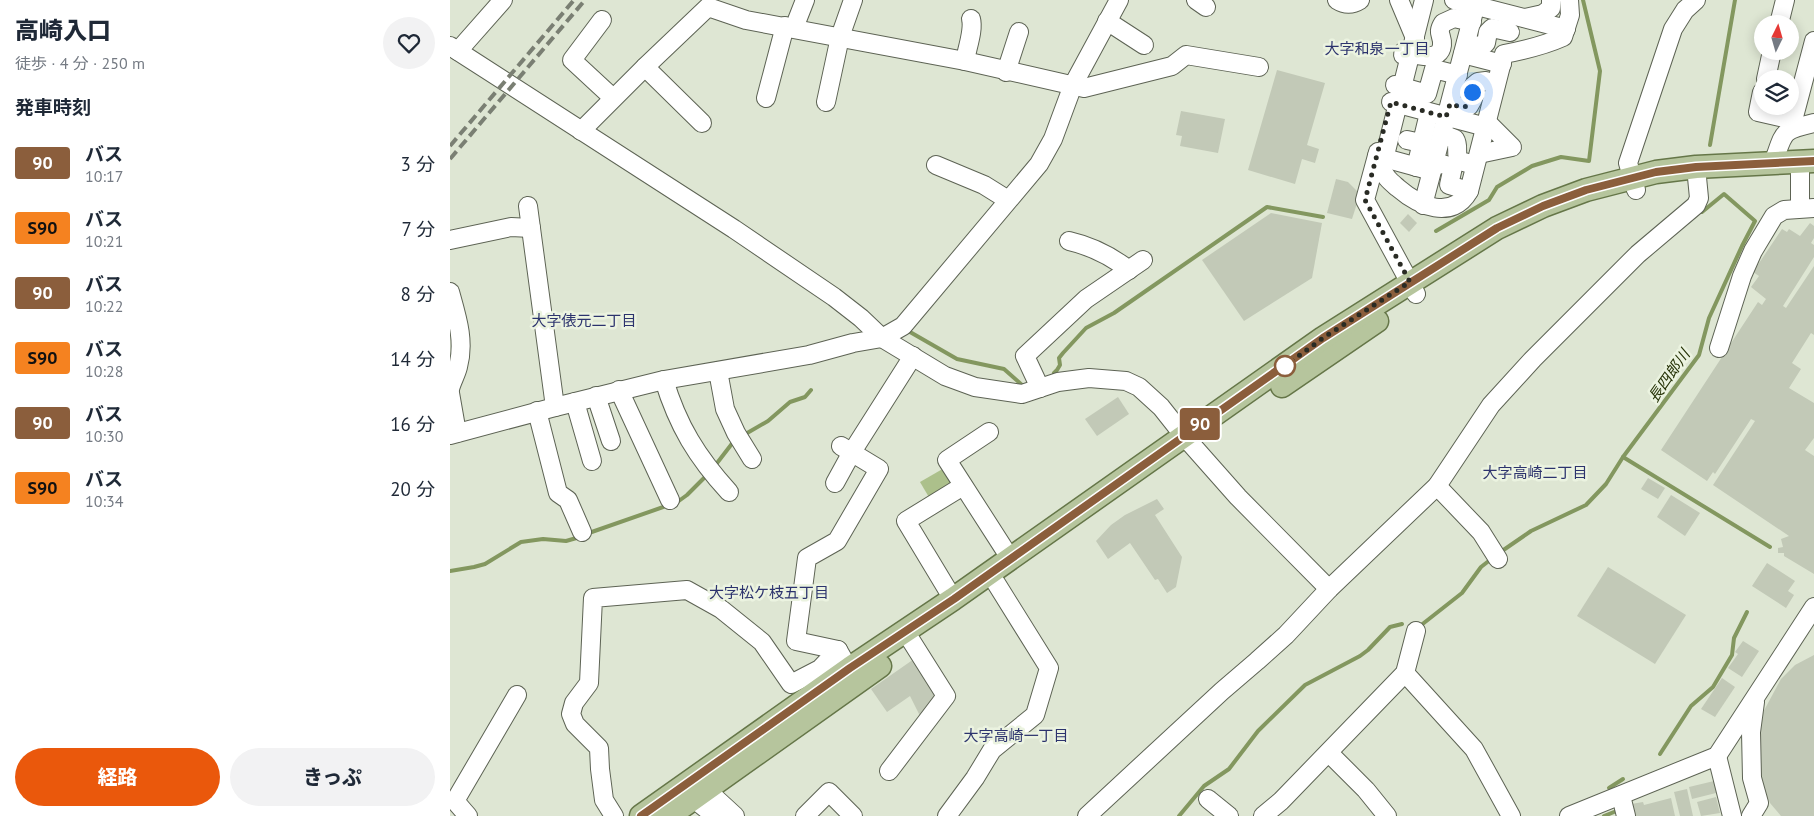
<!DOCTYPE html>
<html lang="ja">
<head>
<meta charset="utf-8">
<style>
  body { margin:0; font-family:"PT Sans","Noto Sans JP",sans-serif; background:#f2f2f3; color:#1f2937; height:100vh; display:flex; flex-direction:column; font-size:19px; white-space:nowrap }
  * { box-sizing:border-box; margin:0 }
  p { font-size:16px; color:#747a83 }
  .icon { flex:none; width:28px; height:28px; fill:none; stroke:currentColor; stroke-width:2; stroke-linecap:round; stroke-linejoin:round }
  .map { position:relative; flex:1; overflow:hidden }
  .sheet { display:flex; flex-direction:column; background:#fff; width:450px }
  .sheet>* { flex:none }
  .badge { padding:0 10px; border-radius:4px; font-size:18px; line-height:32px }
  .needle { width:32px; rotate:5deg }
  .fabs { position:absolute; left:1304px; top:15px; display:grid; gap:10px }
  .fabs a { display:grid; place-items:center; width:45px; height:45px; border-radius:50%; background:#fff; box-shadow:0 2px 12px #0003; font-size:25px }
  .you { position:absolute; width:25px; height:25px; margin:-12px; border:4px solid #fff; border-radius:50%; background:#1a73e8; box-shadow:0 0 0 8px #1a73e833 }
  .map>.badge { position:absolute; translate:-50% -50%; box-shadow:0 0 0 2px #fff }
  h2 { padding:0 15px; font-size:19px; line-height:45px }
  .round { display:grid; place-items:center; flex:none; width:52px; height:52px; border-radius:26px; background:#f2f2f3 }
  .head { display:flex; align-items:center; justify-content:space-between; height:85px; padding:0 15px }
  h1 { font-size:24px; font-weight:800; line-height:38px }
  .button { display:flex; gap:10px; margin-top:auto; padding:10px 15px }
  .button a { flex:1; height:58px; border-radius:30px; background:#ea580c; color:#fff; font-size:20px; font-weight:800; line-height:58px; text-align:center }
  .button a+a { background:#f2f2f3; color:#1f2937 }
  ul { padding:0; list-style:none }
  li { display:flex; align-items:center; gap:15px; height:65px; padding:0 15px }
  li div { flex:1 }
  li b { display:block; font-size:19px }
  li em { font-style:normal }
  li .badge { min-width:55px; font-weight:700; text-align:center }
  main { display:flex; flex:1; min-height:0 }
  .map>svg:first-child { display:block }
</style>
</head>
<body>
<main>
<section class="sheet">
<div class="head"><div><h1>高崎入口</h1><p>徒歩 · 4 分 · 250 m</p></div><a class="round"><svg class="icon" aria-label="heart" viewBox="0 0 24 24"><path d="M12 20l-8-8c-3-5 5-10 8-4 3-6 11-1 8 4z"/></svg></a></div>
<h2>発車時刻</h2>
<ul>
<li><span class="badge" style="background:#8b5e3c;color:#fff">90</span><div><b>バス</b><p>10:17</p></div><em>3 分</em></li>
<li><span class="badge" style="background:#f58220;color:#111">S90</span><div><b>バス</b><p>10:21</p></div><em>7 分</em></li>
<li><span class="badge" style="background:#8b5e3c;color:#fff">90</span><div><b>バス</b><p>10:22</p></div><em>8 分</em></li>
<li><span class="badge" style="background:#f58220;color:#111">S90</span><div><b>バス</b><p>10:28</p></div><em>14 分</em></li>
<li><span class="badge" style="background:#8b5e3c;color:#fff">90</span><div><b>バス</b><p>10:30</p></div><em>16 分</em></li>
<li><span class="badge" style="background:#f58220;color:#111">S90</span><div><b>バス</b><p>10:34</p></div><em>20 分</em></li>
</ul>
<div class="button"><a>経路</a><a>きっぷ</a></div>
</section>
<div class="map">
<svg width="1364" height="816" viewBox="0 0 1364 816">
  <rect width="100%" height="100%" fill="#dee6d3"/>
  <polygon fill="#acc08b" points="496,467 505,484 480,499 470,482"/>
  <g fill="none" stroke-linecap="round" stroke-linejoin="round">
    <g stroke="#83975f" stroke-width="4">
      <polyline points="1260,145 1285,0"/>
      <polyline points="986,231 1039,200 1047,187 1082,166 1111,157 1139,161 1150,71 1133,0"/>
      <polyline points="460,332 507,359 554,369 572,385"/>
      <polyline points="604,373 607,370 610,365 609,358 613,353 636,328 664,313 703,286 817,207 873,217"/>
      <polyline points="292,436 318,421 340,402 355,397 361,390"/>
      <polyline points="1173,457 1320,547"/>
      <polyline points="264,467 284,441"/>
      <polyline points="226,503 237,495 258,474"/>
      <polyline points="136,534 219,505"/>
      <polyline points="1052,551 1081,531 1136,505 1156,484 1173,457 1249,355 1259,318 1292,246 1305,221 1274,194 1252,212"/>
      <polyline points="0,571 24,567 35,564 71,542 93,539 116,541 130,537"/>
      <polyline points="970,626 1012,593 1031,567 1040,560"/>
      <polyline points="1210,754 1241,706 1263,687 1282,655 1284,638 1297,612"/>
      <polyline points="1159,788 1173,779"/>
      <polyline points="729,816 754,786 779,769 808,731 855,685 910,656 918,650 940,627 952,624"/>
      <polyline points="1154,816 1164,812"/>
    </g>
  </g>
  <g fill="#c2c9b7">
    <polygon points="827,70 875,83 857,145 869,149 865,163 852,159 845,184 798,170"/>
    <polygon points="731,111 775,119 768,153 730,146 732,136 726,135"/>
    <polygon points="886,179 898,182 910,194 902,219 877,213"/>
    <polygon points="821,213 872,223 862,278 794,321 752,260"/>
    <polygon points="958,214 967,223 959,232 950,223"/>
    <polygon points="1360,223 1364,226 1364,238 1361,243 1364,245 1364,257 1333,306 1336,308 1364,266 1364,335 1361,333 1342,363 1351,369 1339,388 1364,403 1364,438 1355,450 1364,456 1364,574 1334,556 1334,553 1328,553 1328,548 1333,547 1331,539 1339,536 1263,485 1305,421 1301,419 1265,474 1263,472 1257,481 1211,450 1308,302 1312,305 1316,299 1301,287 1309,276 1303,272 1332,229 1337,232 1339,229 1350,236"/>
    <polygon points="668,397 679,414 647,436 635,419"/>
    <polygon points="1198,478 1215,488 1208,499 1191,489"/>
    <polygon points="1221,495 1250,513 1235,536 1207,517"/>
    <polygon points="707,499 714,509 705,515 732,557 726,587 717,593 708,579 705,580 680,543 658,559 646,541 661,525 675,515"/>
    <polygon points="1317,563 1345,581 1338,591 1344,595 1336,608 1302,586"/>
    <polygon points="1158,567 1236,615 1205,664 1127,616"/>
    <polygon points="1293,641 1309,651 1292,677 1278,668 1288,654 1285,652"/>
    <polygon points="1364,655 1364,816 1331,816 1320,803 1309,778 1305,756 1310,718 1331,679 1345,665"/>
    <polygon points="464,659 476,677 487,699 472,720 460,696 437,712 421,689"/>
    <polygon points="1272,678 1285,687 1265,717 1251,709"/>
    <polygon points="1264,781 1266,793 1242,799 1239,787"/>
    <polygon points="1237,789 1243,816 1230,816 1224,792"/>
    <polygon points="1266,797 1270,813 1251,816 1247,802"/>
    <polygon points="1221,798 1225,816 1184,816 1181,804 1193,802 1194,805"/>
  </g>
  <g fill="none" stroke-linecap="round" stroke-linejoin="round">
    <g stroke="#5d6354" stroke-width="20">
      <g id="minor">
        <polyline points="746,0 756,7"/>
        <path d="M887,0C895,5 902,5 910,0"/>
        <polyline points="949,0 965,38"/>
        <path d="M974,0L932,167C934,177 941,182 948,188C969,206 1002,221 1019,191L1054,54C1075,50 1093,46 1113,37L1120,15L1119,0"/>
        <polyline points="1004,0 1116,29"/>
        <polyline points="1075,18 1093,14 1101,8 1101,0"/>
        <polyline points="152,20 122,60 163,98"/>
        <polyline points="657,21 694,45"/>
        <polyline points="1329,24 1335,0"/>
        <polyline points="344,28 355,0"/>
        <polyline points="1016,43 1028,46 1034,45 1036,43 1038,32 1042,28 1060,32"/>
        <polyline points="0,46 284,229 384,297 411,318 432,338 495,376 525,387 572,394 608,382 639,378 676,381 689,387 711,407 734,436 788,497 879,589"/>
        <polyline points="8,51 53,0"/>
        <polyline points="1013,54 1052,64"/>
        <path d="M953,55L954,51C964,54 990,64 992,45C993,35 986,34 993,23L1004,18L1022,22"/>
        <path d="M515,61C517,48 524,30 521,19"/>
        <polyline points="195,67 252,123"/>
        <polyline points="556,72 569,32"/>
        <polyline points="1316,79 1322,51"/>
        <polyline points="945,85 977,94 984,69 1008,75"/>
        <polyline points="1312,92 1308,112 1343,120"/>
        <polyline points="316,98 335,26"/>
        <polyline points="376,102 390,37 403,0"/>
        <polyline points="941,102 1036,127"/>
        <polyline points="1000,104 1011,107 1019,106 1023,99 1022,87 1028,82 1036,81 1046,84"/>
        <polyline points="1341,128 1364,41"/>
        <polyline points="131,131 195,67 258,7 296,20 515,61 634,88 722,66 736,55 809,67"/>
        <path d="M992,134L1005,139C1010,147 1004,154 1010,161L1025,165"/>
        <polyline points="957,140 971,143"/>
        <polyline points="928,152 915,200 966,294"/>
        <polyline points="1029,154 1062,147 1037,122"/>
        <polyline points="927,156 982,171"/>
        <polyline points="1350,161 1350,208"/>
        <polyline points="984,162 1003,167 999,185 1019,191"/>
        <path d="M1323,163C1335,131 1330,131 1364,123"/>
        <polyline points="486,165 534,185 558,200"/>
        <polyline points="966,167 979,113"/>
        <polyline points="1186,190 1178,163 1223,29 1235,10 1246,0"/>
        <polyline points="973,205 1027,0"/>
        <polyline points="78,206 105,407"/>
        <polyline points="0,240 61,227 81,228"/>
        <path d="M619,241C641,246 661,256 679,270"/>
        <path d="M0,292C7,317 15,341 8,367C6,375 2,381 0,389"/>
        <polyline points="1269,348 1292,276 1303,251 1324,216 1334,210 1364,208"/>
        <polyline points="268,371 275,409 286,433 302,459"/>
        <path d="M214,380C228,426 247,457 279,492"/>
        <polyline points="590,388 575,356 636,299 693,260"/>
        <polyline points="169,390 220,500"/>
        <polyline points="0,393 7,433"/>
        <polyline points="146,396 161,441"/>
        <polyline points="125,402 142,461"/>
        <polyline points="87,411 108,493 118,500 132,532"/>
        <polyline points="539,432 497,460 560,558"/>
        <polyline points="0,435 105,407 214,380 359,355 403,343 432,338 453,326 589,164 603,139 623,85 669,0"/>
        <polyline points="385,483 402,452 463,356"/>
        <polyline points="987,486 1031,532 1048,559"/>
        <polyline points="503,599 456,521 513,486"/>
        <polyline points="388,650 346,641 357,558 387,541 429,469 391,446"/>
        <polyline points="955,673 1024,749 1061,816"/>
        <polyline points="879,753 916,790 937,816"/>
        <polyline points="1267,756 1282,816"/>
        <polyline points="439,771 496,696 455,631"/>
        <polyline points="248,782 285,816"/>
        <polyline points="234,791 265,816"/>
        <polyline points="1171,796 1176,816"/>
        <polyline points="758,799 779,816"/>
        <polyline points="18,816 5,801 67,695"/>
        <polyline points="164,816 154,800 150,769 149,748 125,724 121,714 124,703 139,683 143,598 237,590 271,609 312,642 341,684 370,669 388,650 405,680"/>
        <polyline points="355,816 379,792 403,816"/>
        <polyline points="497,816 525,778 542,750 585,715 599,668 546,583"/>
        <polyline points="637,816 772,691 807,661 836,635 879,589 987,486 1041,405 1083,359 1188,254 1246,205 1249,198 1246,167"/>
        <polyline points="813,816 831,801 955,673 966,631"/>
        <polyline points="1119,816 1267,756 1364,607"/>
        <polyline points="1301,816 1309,803 1302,778 1301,732 1305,702"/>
      </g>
    </g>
    <g stroke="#657648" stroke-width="25">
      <g id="major">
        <polyline points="832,386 927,321"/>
        <polyline points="191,816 400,668 503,599 873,338 1047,228 1093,206 1136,190 1206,172 1246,167 1364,161"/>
        <polyline points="219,816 430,666"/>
      </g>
    </g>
    <use href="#minor" stroke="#fff" stroke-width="18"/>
    <use href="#major" stroke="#b6c59d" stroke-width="22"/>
    <g stroke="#7a7f73" stroke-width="4" stroke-dasharray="10 5" stroke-linecap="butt">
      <polyline points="0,146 124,0"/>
      <polyline points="0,159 135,0"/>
    </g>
  </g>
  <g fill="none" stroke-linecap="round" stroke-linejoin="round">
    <g stroke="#fff" stroke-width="11">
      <polyline id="line" points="191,816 400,668 504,599 873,338 1047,228 1093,206 1136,190 1206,172 1246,167 1364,161"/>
    </g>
    <use href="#line" stroke="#8b5e3c" stroke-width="8"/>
    <polyline stroke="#292b24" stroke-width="5" stroke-dasharray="0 9" points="835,366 873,338 960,282 915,200 941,102 996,117 1000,104 1011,107 1019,106 1023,99 1022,92"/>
  </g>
  <circle fill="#fff" stroke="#8b5e3c" stroke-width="2.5" cx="835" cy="366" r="10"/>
  <g text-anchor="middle" stroke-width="5" stroke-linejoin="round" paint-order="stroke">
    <g font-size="15" fill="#2c336d" stroke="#ebf3e0">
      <text x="927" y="54">大字和泉一丁目</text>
      <text x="134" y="326">大字俵元二丁目</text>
      <text x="1085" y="478">大字高崎二丁目</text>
      <text x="319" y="598">大字松ケ枝五丁目</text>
      <text x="566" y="741">大字高崎一丁目</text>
    </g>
    <g font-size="15" font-style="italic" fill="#263307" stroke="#ebf3e0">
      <text transform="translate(1219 376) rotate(-55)" y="5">長四郎川</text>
    </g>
  </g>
</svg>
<div class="fabs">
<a><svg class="needle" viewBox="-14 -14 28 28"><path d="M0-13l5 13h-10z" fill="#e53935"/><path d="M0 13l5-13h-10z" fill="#747a83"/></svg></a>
<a><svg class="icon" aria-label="layers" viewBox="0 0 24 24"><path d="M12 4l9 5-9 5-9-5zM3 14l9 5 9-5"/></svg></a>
</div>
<div class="you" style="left:1022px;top:92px"></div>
<b class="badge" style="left:750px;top:424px;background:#8b5e3c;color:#fff">90</b>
</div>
</main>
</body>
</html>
